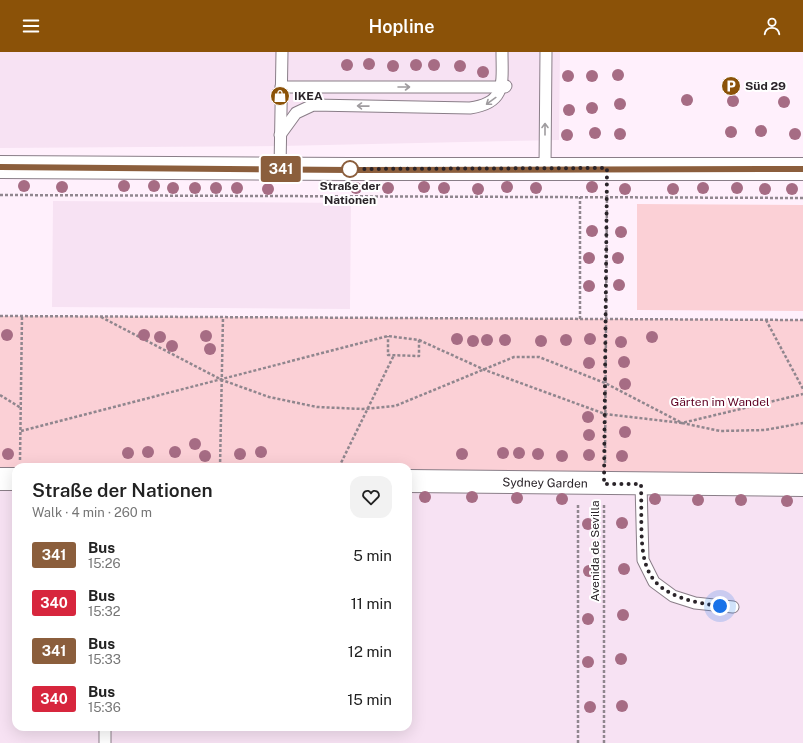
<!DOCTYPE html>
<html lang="en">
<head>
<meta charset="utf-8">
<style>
  body { margin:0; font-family:"Public Sans",sans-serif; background:#f2f2f2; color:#222; height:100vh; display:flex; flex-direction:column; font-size:15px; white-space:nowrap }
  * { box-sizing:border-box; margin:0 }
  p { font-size:13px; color:#767676 }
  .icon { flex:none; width:22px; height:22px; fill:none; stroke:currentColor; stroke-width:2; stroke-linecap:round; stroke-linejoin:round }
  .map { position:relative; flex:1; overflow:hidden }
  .side { position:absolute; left:12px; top:411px; width:400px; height:268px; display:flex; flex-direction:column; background:#fff; border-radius:12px; box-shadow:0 4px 16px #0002 }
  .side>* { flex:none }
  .badge { padding:0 8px; border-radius:3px; font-size:14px; line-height:26px }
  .you { position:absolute; width:20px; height:20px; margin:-10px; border:3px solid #fff; border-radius:50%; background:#1a73e8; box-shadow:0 0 0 6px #1a73e833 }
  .map>.badge { position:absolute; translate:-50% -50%; box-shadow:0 0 0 2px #fff }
  .round { display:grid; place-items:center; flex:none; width:42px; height:42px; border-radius:12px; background:#f2f2f2 }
  .head { display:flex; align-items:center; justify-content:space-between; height:68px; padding:0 20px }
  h1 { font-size:19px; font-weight:600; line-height:30px }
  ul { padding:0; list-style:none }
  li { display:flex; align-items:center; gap:12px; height:48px; padding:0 20px }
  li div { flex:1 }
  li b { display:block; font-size:15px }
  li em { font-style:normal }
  li .badge { min-width:44px; font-weight:700; text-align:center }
  header { display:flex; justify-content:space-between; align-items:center; height:52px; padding:0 20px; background:#8b5208; color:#fff; font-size:18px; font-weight:600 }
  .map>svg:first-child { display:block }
</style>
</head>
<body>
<header><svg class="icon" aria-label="menu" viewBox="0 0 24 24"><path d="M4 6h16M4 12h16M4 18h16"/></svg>Hopline<svg class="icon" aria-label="person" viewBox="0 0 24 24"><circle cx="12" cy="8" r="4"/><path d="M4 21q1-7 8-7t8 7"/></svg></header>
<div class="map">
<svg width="803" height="691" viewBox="0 0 803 691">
  <rect width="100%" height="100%" fill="#fff0fc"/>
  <g fill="#f7e2f3">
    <polygon points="0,0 560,0 559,88 280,94 0,96"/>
    <polygon points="53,149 351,151 350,257 52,255"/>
    <polygon points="0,427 16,427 16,675 408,675 408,429 803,432 803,691 0,691"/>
  </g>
  <g fill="#fbd0d6">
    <polygon points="637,152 803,153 803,259 637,258"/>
    <polygon points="0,264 803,268 803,433 408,429 408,415 16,415 16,427 0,427"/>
  </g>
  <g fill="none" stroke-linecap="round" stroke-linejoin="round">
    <g stroke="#8a7e88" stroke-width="13">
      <g id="service">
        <polyline points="281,35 505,35 506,34"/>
        <path d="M280,83L296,61L313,53L470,56C507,51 502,30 502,0"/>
        <polyline points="545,116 546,0"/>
        <polyline points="280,117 282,0"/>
        <polyline points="641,432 643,508 654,530 673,544 695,551 733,555"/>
        <polyline points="105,691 105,675"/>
      </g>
    </g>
    <g stroke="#8a7e88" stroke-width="24">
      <g id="minor">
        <polyline points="0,115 350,117 803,117"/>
        <polyline points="0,427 16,427"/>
        <polyline points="408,429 803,433"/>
      </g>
    </g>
    <g stroke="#90868e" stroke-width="2.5" stroke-dasharray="3 2" stroke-linecap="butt">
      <polyline points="0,143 803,146"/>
      <polyline points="0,264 803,268"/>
      <polyline points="101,265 222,328 269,345 317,355 363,357 395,354 514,305 539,305 605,331 682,371 720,379 765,378 803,371"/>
      <polyline points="580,267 580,145"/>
      <polyline points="766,268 803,337"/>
      <polyline points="419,288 485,318 605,362 682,371 803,342"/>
      <polyline points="0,343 21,356"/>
      <polyline points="21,379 388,284 419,288 419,304 388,303 388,284"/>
      <polyline points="20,408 22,264"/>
      <polyline points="605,411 607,138"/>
      <polyline points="220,415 223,265"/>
      <polyline points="339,415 394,303"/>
      <polyline points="578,691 578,452"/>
      <polyline points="604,691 604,452"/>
    </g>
    <use href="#service" stroke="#fff" stroke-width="11"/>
    <use href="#minor" stroke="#fff" stroke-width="22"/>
  </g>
  <g fill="#a66c84">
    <circle cx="369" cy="12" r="6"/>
    <circle cx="347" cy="13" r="6"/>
    <circle cx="416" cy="13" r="6"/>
    <circle cx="434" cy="13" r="6"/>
    <circle cx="393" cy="14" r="6"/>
    <circle cx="460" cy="14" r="6"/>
    <circle cx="483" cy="20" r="6"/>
    <circle cx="618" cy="23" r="6"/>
    <circle cx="568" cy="24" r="6"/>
    <circle cx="592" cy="24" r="6"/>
    <circle cx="687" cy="48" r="6"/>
    <circle cx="733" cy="49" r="6"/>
    <circle cx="784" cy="50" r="6"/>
    <circle cx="620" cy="52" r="6"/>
    <circle cx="592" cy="56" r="6"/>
    <circle cx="569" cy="58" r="6"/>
    <circle cx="761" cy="79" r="6"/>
    <circle cx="731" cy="80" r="6"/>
    <circle cx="595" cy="81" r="6"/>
    <circle cx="620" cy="82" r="6"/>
    <circle cx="795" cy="82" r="6"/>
    <circle cx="567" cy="83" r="6"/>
    <circle cx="24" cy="134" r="6"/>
    <circle cx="124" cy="134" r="6"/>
    <circle cx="154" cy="134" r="6"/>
    <circle cx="62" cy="135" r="6"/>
    <circle cx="424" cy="135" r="6"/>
    <circle cx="507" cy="135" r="6"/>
    <circle cx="592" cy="135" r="6"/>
    <circle cx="173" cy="136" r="6"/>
    <circle cx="195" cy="136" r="6"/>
    <circle cx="216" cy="136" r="6"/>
    <circle cx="237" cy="136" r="6"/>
    <circle cx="356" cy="136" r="6"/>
    <circle cx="388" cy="136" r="6"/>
    <circle cx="444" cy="136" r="6"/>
    <circle cx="536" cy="136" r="6"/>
    <circle cx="703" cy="136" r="6"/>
    <circle cx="737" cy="136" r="6"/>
    <circle cx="268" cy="137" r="6"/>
    <circle cx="478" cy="137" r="6"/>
    <circle cx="625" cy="137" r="6"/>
    <circle cx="673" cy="137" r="6"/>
    <circle cx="765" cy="137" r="6"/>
    <circle cx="792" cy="137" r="6"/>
    <circle cx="592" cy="179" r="6"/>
    <circle cx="621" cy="180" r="6"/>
    <circle cx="589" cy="206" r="6"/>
    <circle cx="618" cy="206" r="6"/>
    <circle cx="619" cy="233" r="6"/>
    <circle cx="589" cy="234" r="6"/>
    <circle cx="7" cy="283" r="6"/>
    <circle cx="144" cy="283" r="6"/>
    <circle cx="206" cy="284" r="6"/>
    <circle cx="160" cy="285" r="6"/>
    <circle cx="652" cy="285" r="6"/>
    <circle cx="457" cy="287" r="6"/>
    <circle cx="590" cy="287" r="6"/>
    <circle cx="487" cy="288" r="6"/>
    <circle cx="505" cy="288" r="6"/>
    <circle cx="566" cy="288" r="6"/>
    <circle cx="473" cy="289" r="6"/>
    <circle cx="541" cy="289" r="6"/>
    <circle cx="621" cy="290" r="6"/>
    <circle cx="172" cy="294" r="6"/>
    <circle cx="210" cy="297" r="6"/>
    <circle cx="624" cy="310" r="6"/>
    <circle cx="589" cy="311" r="6"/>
    <circle cx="625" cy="332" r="6"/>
    <circle cx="588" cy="365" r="6"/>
    <circle cx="625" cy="380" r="6"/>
    <circle cx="589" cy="383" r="6"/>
    <circle cx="195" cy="392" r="6"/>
    <circle cx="148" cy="400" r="6"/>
    <circle cx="175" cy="400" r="6"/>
    <circle cx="261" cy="400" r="6"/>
    <circle cx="128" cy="401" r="6"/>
    <circle cx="503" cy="401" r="6"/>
    <circle cx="519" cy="401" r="6"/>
    <circle cx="8" cy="402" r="6"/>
    <circle cx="240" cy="402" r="6"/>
    <circle cx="462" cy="402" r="6"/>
    <circle cx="538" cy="402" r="6"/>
    <circle cx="589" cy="403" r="6"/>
    <circle cx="205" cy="404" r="6"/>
    <circle cx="562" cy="404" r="6"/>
    <circle cx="622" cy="404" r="6"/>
    <circle cx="425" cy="445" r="6"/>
    <circle cx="472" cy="445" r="6"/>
    <circle cx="517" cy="446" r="6"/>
    <circle cx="562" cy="447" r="6"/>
    <circle cx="655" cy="447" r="6"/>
    <circle cx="698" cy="448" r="6"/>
    <circle cx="741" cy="448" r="6"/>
    <circle cx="787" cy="449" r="6"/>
    <circle cx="622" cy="471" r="6"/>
    <circle cx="588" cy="472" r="6"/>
    <circle cx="624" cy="517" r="6"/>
    <circle cx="589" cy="519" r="6"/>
    <circle cx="623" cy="563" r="6"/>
    <circle cx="588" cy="567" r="6"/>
    <circle cx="621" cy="607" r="6"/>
    <circle cx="588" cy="610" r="6"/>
    <circle cx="622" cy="654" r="6"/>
    <circle cx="590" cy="655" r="6"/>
  </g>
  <defs><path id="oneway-shaft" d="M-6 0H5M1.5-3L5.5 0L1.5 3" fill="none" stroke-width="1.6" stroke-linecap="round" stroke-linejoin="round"/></defs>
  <g stroke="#9f9c9f">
    <use href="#oneway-shaft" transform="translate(404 35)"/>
    <use href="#oneway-shaft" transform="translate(491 49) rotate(144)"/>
    <use href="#oneway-shaft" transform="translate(363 54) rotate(-179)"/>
    <use href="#oneway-shaft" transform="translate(545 77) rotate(-90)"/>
  </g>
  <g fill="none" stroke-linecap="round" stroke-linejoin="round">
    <g stroke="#fff" stroke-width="9">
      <polyline id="line" points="0,115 350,118 803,117"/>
    </g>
    <use href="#line" stroke="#8b5e3c" stroke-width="6"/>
    <path stroke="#2a2429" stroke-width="4" stroke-dasharray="0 7.2" d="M350,117L607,116L604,432H641C643,507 630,543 720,554"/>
  </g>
  <defs>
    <g id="parking-disc" transform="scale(1)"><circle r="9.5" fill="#8b5208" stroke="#fff"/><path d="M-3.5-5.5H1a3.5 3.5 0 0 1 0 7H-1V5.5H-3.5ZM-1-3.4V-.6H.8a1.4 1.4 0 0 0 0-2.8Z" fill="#fff"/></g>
    <g id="shop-disc" transform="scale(1)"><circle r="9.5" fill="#8b5208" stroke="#fff"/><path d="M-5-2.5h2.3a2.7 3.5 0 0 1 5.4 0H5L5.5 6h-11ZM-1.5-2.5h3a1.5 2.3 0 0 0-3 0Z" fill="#fff"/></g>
  </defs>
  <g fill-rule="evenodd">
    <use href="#parking-disc" x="731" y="34"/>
    <use href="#shop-disc" x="280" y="44"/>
  </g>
  <circle fill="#fff" stroke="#8b5e3c" stroke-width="2" cx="350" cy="117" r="8"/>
  <g text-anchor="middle" stroke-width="4" stroke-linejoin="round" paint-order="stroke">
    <g font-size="12" font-weight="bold" fill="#2a2429" stroke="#fff" text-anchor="start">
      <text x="745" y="38">Süd 29</text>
      <text x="294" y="48">IKEA</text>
    </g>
    <g font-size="12" font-weight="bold" fill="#2a2429" stroke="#fff">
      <text x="350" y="138">Straße der<tspan x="350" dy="14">Nationen</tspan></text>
    </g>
    <g font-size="12" fill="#5d0022" stroke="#fff">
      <text x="720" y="354">Gärten im Wandel</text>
    </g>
    <g font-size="12" fill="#2a2429" stroke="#fff">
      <text transform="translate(545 431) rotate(1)" y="4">Sydney Garden</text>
      <text transform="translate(595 499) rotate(-90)" y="4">Avenida de Sevilla</text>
    </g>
  </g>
</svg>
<div class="you" style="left:720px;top:554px"></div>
<b class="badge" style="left:281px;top:117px;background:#8b5e3c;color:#fff">341</b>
<section class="side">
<div class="head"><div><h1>Straße der Nationen</h1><p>Walk · 4 min · 260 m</p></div><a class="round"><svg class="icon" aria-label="heart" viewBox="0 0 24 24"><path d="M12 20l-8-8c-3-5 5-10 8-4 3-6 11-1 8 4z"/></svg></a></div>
<ul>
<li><span class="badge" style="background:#8b5e3c;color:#fff">341</span><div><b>Bus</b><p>15:26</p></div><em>5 min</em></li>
<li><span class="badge" style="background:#d7263d;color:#fff">340</span><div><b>Bus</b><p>15:32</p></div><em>11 min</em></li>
<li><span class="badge" style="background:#8b5e3c;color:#fff">341</span><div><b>Bus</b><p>15:33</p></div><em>12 min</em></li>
<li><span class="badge" style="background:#d7263d;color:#fff">340</span><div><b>Bus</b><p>15:36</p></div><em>15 min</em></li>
</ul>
</section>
</div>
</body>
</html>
